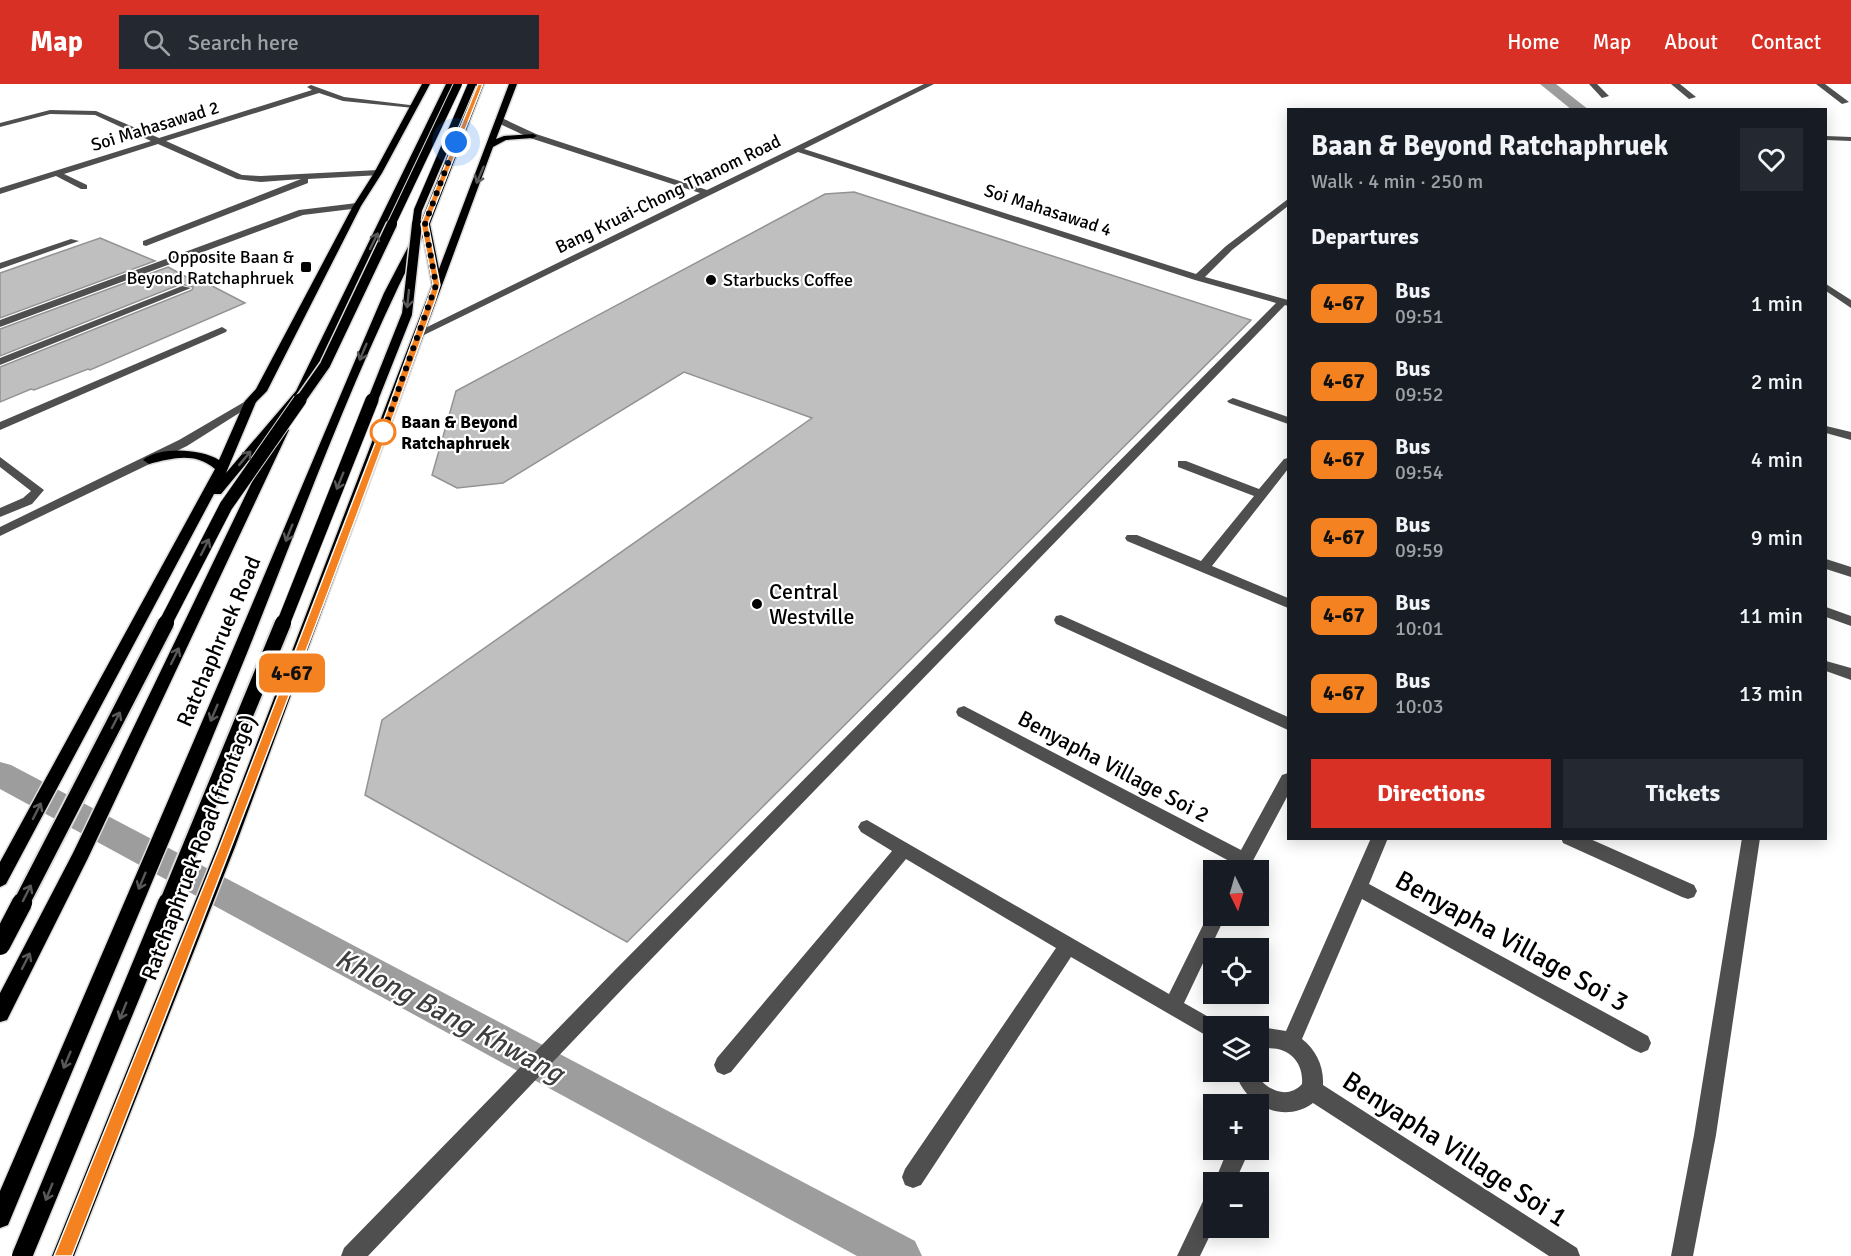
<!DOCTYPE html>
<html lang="en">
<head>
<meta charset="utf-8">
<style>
  body { margin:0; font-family:Signika,sans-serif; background:#242831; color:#f1f3f6; height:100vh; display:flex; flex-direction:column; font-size:22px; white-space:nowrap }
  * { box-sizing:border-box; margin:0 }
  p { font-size:20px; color:#9ea1a6 }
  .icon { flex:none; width:33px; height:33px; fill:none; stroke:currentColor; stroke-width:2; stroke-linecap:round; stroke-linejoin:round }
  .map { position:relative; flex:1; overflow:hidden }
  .drawer { position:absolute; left:1287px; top:24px; width:540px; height:732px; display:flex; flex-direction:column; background:#171b24; border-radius:0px; box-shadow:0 3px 15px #0003 }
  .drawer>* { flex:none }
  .badge { padding:0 12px; border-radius:9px; font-size:21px; line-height:39px }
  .needle { width:39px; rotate:175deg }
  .controls { position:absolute; left:1203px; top:776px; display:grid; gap:12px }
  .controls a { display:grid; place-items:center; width:66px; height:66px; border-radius:0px; background:#171b24; box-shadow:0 3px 15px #0003; font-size:30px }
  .you { position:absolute; width:30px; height:30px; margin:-15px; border:4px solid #fff; border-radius:50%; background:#1a73e8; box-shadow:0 0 0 9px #1a73e833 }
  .map>.badge { position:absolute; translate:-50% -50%; box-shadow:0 0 0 3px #fff }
  h2 { padding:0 24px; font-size:22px; line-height:54px }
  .round { display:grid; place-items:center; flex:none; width:63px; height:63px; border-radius:0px; background:#242831 }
  .headline { display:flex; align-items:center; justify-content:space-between; height:102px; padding:0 24px }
  h1 { font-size:28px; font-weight:700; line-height:45px }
  .action { display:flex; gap:12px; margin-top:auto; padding:12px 24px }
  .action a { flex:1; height:69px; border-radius:0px; background:#d93025; color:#fff; font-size:24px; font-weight:700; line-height:69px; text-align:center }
  .action a+a { background:#242831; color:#f1f3f6 }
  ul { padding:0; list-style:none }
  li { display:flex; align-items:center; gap:18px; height:78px; padding:0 24px }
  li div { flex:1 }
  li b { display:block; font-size:22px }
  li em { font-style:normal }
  li .badge { min-width:66px; font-weight:700; text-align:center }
  header { display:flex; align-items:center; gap:36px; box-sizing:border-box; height:84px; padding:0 30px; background:#d93025; color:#fff }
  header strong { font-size:28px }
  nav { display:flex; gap:33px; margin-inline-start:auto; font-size:21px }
  .search { width:420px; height:54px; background:#242831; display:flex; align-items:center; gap:15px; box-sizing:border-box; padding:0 21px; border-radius:0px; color:#9ea1a6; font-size:22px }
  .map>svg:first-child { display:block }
</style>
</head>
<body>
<header>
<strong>Map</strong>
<div class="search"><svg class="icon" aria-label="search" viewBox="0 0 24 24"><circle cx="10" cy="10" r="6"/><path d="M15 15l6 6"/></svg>Search here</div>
<nav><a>Home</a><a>Map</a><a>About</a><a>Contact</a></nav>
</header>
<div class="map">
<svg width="1851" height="1172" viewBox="0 0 1851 1172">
  <rect width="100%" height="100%" fill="#fff"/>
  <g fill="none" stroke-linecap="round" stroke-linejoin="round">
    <g fill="#9d9d9d" fill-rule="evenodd">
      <polygon points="1540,0 1556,0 1589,26 1572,26"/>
      <polygon points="0,678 11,681 915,1157 922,1172 857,1172 0,705"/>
    </g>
  </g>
  <g fill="#bfbfbf" stroke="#939393" stroke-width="1.5">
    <polygon points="854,108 1251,236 627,858 365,711 382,636 812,334 684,288 503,399 457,404 432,391 456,307 825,110"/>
    <polygon points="100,154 155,177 0,234 0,189"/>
    <polygon points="168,183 192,196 197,194 245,219 90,286 88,285 34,306 31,305 0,318 0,283 192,206 193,203 181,200 0,272 0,245"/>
  </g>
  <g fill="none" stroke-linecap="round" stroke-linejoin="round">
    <g stroke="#dbdbdb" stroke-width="3">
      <g id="major">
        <path d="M422,0H430L382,89L361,122L267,307L256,318L226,389L296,307L446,0H454L302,319L294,322L221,410H214L6,800L0,803V778L215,385C195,368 173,374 149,380L143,376C160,362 201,365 219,376L245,317L256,305L353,122L374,89Z"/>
        <path d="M476,0H484L430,140L439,185L509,0H517L496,55L504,52L533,50L537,52L533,54L506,56L493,63L235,763L74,1172H52L217,763L432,201L423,153C354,287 303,430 247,569C169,761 87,950 8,1141L0,1144V1107L223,589L357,272L384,209L420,140Z"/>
        <polygon points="283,342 289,346 88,774 7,936 0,938 0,909 73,769 277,346"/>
      </g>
    </g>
    <g fill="#4f4f4f" fill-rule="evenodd">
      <polygon points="924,0 934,0 804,65 1196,190 1226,162 1288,115 1288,122 1232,166 1205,193 1288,216 1288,222 1285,221 630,897 368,1172 341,1172 344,1164 616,885 1276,219 1195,196 798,68 424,251 415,249 700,109 530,54 498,39 498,35 504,35 536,50 707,106"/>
      <polygon points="1589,0 1597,0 1609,12 1602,14"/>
      <polygon points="1671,0 1680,0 1696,13 1689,15"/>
      <polygon points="1816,0 1825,0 1849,18 1842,20"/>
      <polygon points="311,1 344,13 418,22 414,24 343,17 319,9 166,57 242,91 261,92 378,86 381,87 381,91 308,95 308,99 146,162 143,161 143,157 301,95 261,98 237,95 158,60 64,90 87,101 87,105 81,105 56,92 0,110 0,104 151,57 95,31 50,30 0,43 0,39 50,26 96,27 159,54 312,6 307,3"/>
      <polygon points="1826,52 1851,53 1851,57 1826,56"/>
      <polygon points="357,119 360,120 360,124 303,131 0,243 0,236 299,126"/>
      <polygon points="71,155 79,157 0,185 0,179"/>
      <polygon points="1826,200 1851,216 1851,224 1826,207"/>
      <polygon points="182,202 191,204 0,281 0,274"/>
      <polygon points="222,243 227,246 226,248 0,346 0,338"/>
      <polygon points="251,314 257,317 255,319 187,362 0,452 0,443 179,356"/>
      <polygon points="1233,314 1288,333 1288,340 1229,319 1227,317"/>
      <polygon points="1826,342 1851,348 1851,356 1826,349"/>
      <polygon points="0,373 44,406 32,420 0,433 0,424 23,414 31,407 0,383"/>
      <polygon points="1288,374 1288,385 1212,482 1288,514 1288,524 1127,457 1125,454 1127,451 1137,451 1201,477 1254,412 1178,383 1178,377 1186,377 1259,405 1284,375"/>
      <polygon points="1826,475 1851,483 1851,493 1826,485"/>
      <polygon points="1826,523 1851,532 1851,542 1826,533"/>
      <polygon points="1061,531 1288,633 1288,646 1056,540 1054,536 1056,532"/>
      <polygon points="1826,577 1851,584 1851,596 1826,587"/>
      <polygon points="964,622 1241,766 1282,691 1288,689 1288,711 1248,786 1230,786 1233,779 958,632 956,628 958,624"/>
      <polygon points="867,736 1169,910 1211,825 1214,824 1214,831 1226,831 1184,919 1221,940 1222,942 1214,942 1214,956 1071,873 921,1101 913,1104 905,1101 902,1093 905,1085 1056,864 906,775 731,988 724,991 717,988 714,981 717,974 892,767 861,748 858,743 861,738"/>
      <path d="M1371,754H1388L1369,800L1648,952L1651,959L1648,966L1641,969L1634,966L1362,815L1302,955C1316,966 1324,982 1323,1001L1577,1164L1580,1172H1549L1313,1019C1283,1041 1244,1021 1235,987H1255C1263,1005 1287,1017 1302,1000C1304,974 1283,959 1258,966V946L1267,944L1286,947Z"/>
      <polygon points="1561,754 1588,754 1694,801 1697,807 1694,813 1688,815 1682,813 1563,759"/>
      <polygon points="1742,754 1760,754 1716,1051 1693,1172 1671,1172 1694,1051"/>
      <polygon points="1228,1065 1250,1065 1235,1098 1214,1099"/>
      <polygon points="1214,1108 1214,1143 1200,1172 1177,1172 1206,1111"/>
    </g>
    <use href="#major" fill="#000" fill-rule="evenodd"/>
    <g stroke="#dbdbdb" stroke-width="10" stroke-linecap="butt">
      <g id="major-bridge-far4">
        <polyline points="391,141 458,0"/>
        <polyline points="416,141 418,126 472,0"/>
      </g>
    </g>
    <g stroke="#dbdbdb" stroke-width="13" stroke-linecap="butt">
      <g id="major-bridge-far3">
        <polyline points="299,318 325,281 392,140"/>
        <polyline points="372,318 407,230 417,140"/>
      </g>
    </g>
    <g stroke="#dbdbdb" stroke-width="15" stroke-linecap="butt">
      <g id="major-bridge-far2">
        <polyline points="165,540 226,422 300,316"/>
        <polyline points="283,540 372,316"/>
      </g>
    </g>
    <g stroke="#dbdbdb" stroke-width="20" stroke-linecap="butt">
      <g id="major-bridge-far1">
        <polyline points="21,820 166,539"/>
        <polyline points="167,820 283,539"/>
      </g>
    </g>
    <g stroke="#dbdbdb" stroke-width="23" stroke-linecap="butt">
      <g id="major-bridge">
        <polyline points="0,861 22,819"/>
        <polyline points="22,1172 168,819"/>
      </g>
    </g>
    <use href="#major-bridge-far4" stroke="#000" stroke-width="8"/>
    <use href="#major-bridge-far3" stroke="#000" stroke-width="10"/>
    <use href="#major-bridge-far2" stroke="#000" stroke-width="13"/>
    <use href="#major-bridge-far1" stroke="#000" stroke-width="16"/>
    <use href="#major-bridge" stroke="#000" stroke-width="20"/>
  </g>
  <defs><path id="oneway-shaft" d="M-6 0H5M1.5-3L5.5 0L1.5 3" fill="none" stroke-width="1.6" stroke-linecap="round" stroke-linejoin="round" transform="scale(1.5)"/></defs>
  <g stroke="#595959">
    <use href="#oneway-shaft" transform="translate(480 91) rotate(113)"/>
    <use href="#oneway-shaft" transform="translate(374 157) rotate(-64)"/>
    <use href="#oneway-shaft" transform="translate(408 215) rotate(96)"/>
    <use href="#oneway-shaft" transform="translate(363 268) rotate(113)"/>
    <use href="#oneway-shaft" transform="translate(245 374) rotate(-50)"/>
    <use href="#oneway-shaft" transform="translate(340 397) rotate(112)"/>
    <use href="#oneway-shaft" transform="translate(289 449) rotate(112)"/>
    <use href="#oneway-shaft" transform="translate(205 463) rotate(-63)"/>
    <use href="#oneway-shaft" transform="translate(175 572) rotate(-64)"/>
    <use href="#oneway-shaft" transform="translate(214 629) rotate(113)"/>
    <use href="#oneway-shaft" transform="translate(116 636) rotate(-63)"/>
    <use href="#oneway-shaft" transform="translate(37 727) rotate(-63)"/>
    <use href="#oneway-shaft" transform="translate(142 797) rotate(113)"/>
    <use href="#oneway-shaft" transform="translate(27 809) rotate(-63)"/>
    <use href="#oneway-shaft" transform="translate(26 877) rotate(-63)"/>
    <use href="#oneway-shaft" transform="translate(123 927) rotate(112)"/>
    <use href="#oneway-shaft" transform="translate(67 976) rotate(113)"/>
    <use href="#oneway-shaft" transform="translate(49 1108) rotate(112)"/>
  </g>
  <path fill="#f58220" stroke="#fff" stroke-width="1.5" d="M478,0H483L428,140L440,201L435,217C320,538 196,855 72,1172H54L219,764L376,357L427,217L433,201L421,140Z"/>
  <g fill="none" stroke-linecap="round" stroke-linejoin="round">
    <polyline stroke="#000" stroke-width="6" stroke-dasharray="0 10.8" points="383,348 380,357 436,201 425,140 456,58"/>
  </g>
  <g fill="#000" stroke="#fff" stroke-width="2">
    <rect x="300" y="177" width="12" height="12" rx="3"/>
    <circle cx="711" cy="196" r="6"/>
    <circle cx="757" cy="520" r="6"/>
  </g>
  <circle fill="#fff" stroke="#f58220" stroke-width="3" cx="383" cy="348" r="12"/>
  <g text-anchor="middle" stroke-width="4.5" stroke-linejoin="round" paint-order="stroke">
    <g font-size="18" fill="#000" stroke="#fff">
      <text transform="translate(155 42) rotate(-17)" y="6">Soi Mahasawad 2</text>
      <text transform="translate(668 110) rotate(-26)" y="6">Bang Kruai-Chong Thanom Road</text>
      <text transform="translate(1048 126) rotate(18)" y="6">Soi Mahasawad 4</text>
    </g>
    <g font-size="18" fill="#000" stroke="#fff" text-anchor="end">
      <text x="294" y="179">Opposite Baan &amp;<tspan x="294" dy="21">Beyond Ratchaphruek</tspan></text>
      <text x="723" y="202" text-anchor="start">Starbucks Coffee</text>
    </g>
    <g font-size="18" font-weight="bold" fill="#000" stroke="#fff" text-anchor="start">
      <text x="401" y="344">Baan &amp; Beyond<tspan x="401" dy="21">Ratchaphruek</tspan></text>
    </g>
    <g font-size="22" fill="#000" stroke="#fff" text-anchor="start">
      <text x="769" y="515">Central<tspan x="769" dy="25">Westville</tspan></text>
    </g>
    <g font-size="22" fill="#000" stroke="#fff">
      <text transform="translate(218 557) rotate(-67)" y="8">Ratchaphruek Road</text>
      <text transform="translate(1114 682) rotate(28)" y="8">Benyapha Village Soi 2</text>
      <text transform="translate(198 763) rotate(-69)" y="8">Ratchaphruek Road (frontage)</text>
    </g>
    <g font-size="27" fill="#000" stroke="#fff">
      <text transform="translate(1512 857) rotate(29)" y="9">Benyapha Village Soi 3</text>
      <text transform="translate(1455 1065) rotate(33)" y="9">Benyapha Village Soi 1</text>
    </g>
    <g font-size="28" font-style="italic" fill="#3e3e3e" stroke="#fff">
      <text transform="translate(450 931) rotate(28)" y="10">Khlong Bang Khwang</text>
    </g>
  </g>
</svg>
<div class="controls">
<a><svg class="needle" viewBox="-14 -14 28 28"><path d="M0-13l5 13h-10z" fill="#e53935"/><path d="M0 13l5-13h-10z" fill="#9ea1a6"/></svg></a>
<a><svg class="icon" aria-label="locate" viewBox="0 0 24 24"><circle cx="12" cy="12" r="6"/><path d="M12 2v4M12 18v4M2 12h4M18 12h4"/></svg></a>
<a><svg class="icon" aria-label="layers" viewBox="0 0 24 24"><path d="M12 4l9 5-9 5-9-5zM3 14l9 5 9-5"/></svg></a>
<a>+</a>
<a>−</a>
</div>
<div class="you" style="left:456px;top:58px"></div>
<b class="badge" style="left:292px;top:589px;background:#f58220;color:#111">4-67</b>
<section class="drawer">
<div class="headline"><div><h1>Baan &amp; Beyond Ratchaphruek</h1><p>Walk · 4 min · 250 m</p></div><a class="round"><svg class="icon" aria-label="heart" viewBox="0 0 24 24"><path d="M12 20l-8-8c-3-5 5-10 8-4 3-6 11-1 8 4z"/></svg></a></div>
<h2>Departures</h2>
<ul>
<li><span class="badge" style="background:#f58220;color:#111">4-67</span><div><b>Bus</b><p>09:51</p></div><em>1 min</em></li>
<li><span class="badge" style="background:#f58220;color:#111">4-67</span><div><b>Bus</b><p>09:52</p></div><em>2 min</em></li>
<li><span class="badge" style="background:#f58220;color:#111">4-67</span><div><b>Bus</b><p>09:54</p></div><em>4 min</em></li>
<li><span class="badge" style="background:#f58220;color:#111">4-67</span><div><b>Bus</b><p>09:59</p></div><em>9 min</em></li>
<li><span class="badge" style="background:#f58220;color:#111">4-67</span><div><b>Bus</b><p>10:01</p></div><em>11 min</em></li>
<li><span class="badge" style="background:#f58220;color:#111">4-67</span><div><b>Bus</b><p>10:03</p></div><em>13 min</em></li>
</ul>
<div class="action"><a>Directions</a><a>Tickets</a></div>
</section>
</div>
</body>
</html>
